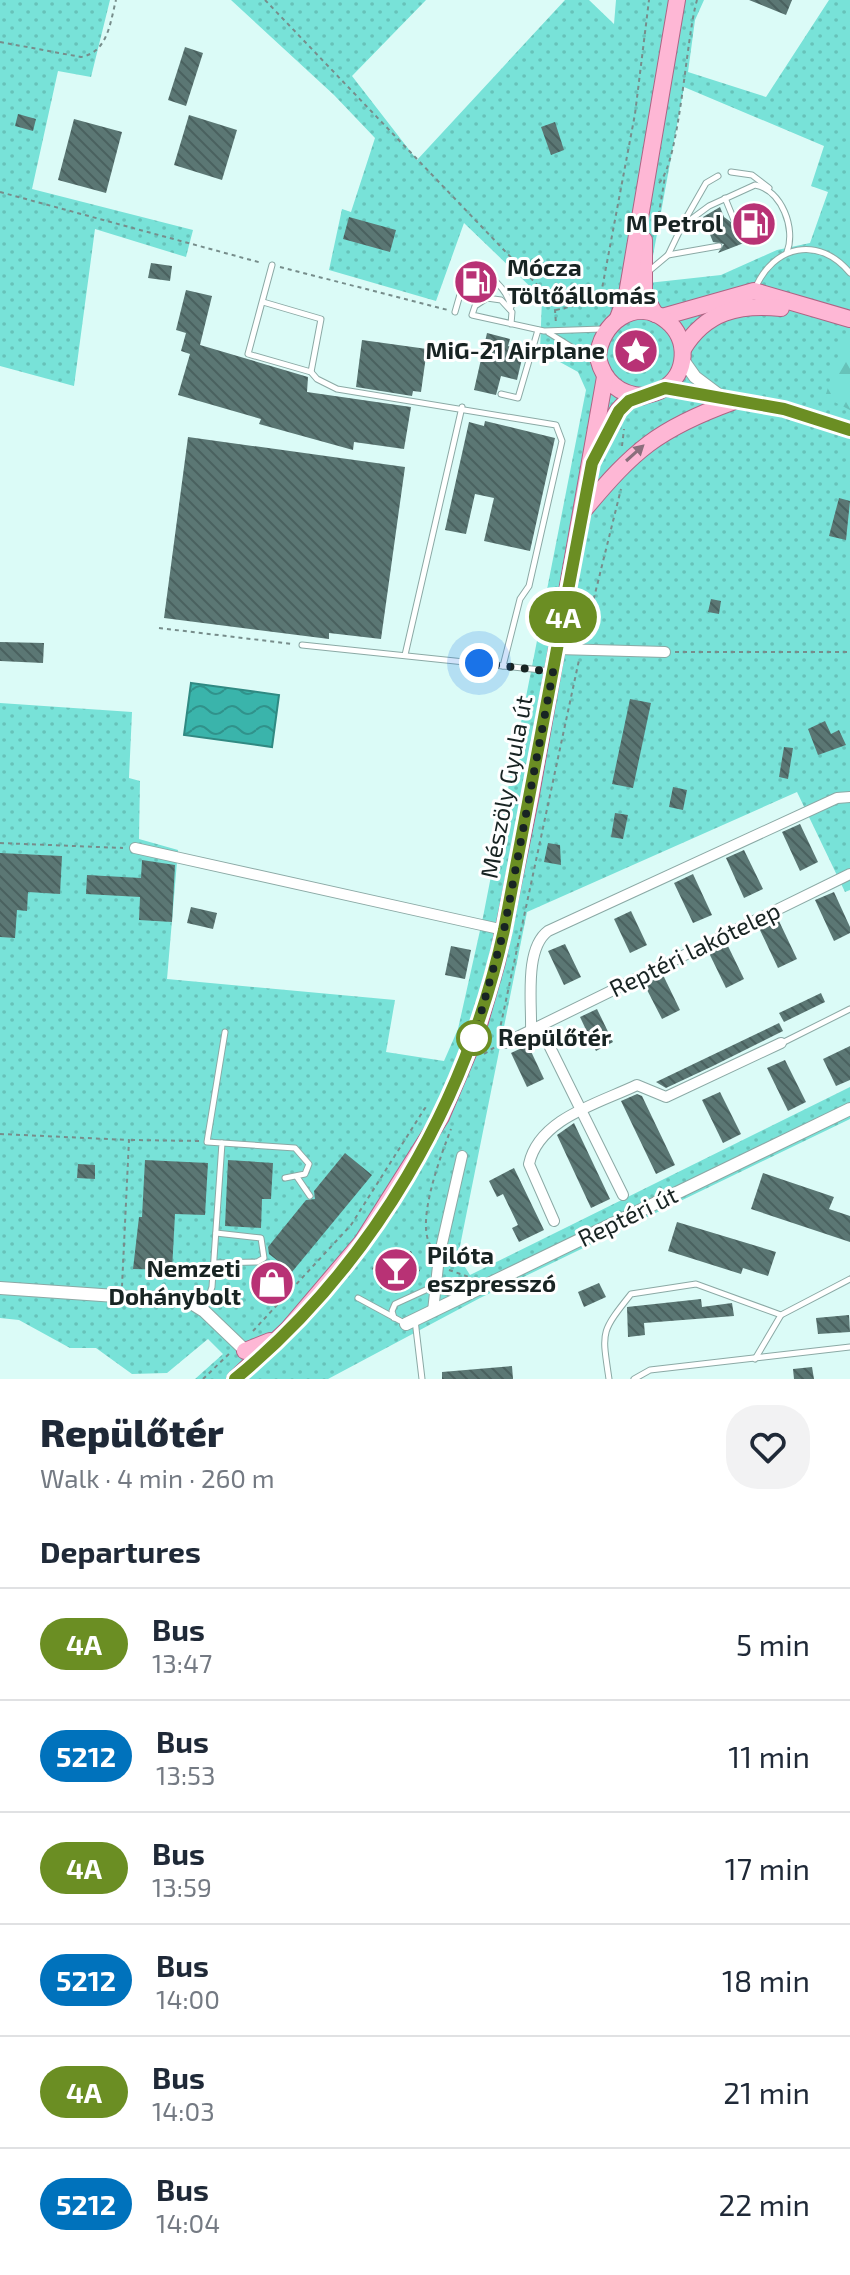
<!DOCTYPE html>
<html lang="en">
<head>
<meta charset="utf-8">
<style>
  body { margin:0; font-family:"Exo 2",sans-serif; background:#f2f2f3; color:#1f2937; height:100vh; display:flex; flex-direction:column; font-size:30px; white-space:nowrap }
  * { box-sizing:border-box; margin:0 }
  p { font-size:26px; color:#747a83 }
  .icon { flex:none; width:44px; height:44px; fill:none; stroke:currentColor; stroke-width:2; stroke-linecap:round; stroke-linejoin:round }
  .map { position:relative; height:1379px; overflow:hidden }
  .details { display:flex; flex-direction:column; background:#fff; flex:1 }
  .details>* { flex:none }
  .badge { padding:0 16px; border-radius:26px; font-size:28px; line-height:52px }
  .you { position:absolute; width:40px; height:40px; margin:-20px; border:6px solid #fff; border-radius:50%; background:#1a73e8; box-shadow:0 0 0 12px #1a73e833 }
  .map>.badge { position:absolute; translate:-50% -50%; box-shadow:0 0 0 4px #fff }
  h2 { padding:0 40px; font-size:30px; line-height:72px }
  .round { display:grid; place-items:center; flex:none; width:84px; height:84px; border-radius:32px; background:#f2f2f3 }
  .headline { display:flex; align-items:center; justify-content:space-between; height:136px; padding:0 40px }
  h1 { font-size:38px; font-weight:800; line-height:60px }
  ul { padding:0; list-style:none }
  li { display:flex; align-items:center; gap:24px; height:112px; padding:0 40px; border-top:2px solid #e0e1e3 }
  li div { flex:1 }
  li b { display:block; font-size:30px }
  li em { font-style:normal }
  li .badge { min-width:88px; font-weight:700; text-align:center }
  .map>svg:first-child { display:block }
</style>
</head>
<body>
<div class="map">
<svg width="850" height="1379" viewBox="0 0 850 1379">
  <defs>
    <pattern id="grass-dots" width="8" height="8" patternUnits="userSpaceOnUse" patternTransform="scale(2)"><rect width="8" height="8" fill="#78e2d8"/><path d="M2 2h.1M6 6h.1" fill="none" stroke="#67c2b9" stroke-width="1.8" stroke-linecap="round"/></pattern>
    <pattern id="forest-firs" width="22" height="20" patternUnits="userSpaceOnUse" patternTransform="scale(2)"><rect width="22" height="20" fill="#78e2d8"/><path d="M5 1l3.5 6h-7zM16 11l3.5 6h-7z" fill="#67c2b9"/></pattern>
    <pattern id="water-waves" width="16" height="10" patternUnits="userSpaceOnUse" patternTransform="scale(2)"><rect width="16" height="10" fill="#3ab4ab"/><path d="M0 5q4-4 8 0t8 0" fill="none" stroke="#30928b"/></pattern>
    <pattern id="building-back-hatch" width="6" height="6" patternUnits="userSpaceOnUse" patternTransform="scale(2)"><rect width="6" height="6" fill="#5b7774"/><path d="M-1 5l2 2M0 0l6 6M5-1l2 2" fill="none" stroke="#4a615f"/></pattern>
  </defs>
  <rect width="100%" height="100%" fill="#dbfbf7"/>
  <g fill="url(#grass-dots)" fill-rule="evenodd">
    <polygon points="0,0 110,0 91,77 58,71 32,189 193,230 186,257 95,229 74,386 0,366"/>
    <path d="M231,0H426L352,76L417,160L565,0H589L614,24L616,0H704L695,20L688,72L766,97L829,0H850V890L845,892L797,792L527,912L458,1256L470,1275L850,1087V1119L480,1298L328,1379H195L223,1354L208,1339L167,1373L132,1374L96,1348H70L19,1320L0,1318V703L132,712L129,778L140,781L139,839L178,850L167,979L395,1000L386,1052L444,1061L458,1029L483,917L586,390L578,372L540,351L542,298L464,223L436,301L329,270L342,209L351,212L375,138L334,95ZM684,87L824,146L811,186L828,192L810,243L777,250L721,275L648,283Z"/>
  </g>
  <polygon fill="url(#forest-firs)" points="843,341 850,343 850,410 825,397"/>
  <polygon fill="url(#water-waves)" stroke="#308982" stroke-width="2" points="191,683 279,695 272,747 184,735"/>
  <g fill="url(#building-back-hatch)">
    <polygon points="749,0 792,0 786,15"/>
    <polygon points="185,47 203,53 186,106 168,100"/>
    <polygon points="18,114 36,119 33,131 15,126"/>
    <polygon points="189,115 237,130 222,180 174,165"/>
    <polygon points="74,119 122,132 106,193 58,180"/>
    <polygon points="555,122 564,150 551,155 541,127"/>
    <polygon points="759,206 770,233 718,253 724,244 713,242 703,217 720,207 724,217 735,225 739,222 738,214"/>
    <polygon points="349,217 396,230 390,252 343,239"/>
    <polygon points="151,263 172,266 170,281 148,278"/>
    <polygon points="472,275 483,279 480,290 468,287"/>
    <polygon points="186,290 212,296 200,345 308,377 307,392 411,407 404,449 354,442 353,450 259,424 261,419 178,395 190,354 181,351 186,333 176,330"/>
    <polygon points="487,333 510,339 508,346 524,350 517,380 501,376 496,395 474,390"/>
    <polygon points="362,340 427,349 421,392 413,391 412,396 356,387"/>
    <polygon points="485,421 555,438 530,551 484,541 494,498 475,494 466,534 445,530 469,422 484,426"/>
    <polygon points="188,437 405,467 381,639 329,633 329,639 164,618"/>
    <polygon points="839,498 850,501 846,540 829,536"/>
    <polygon points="711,599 721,601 719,614 708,612"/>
    <polygon points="0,642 44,643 43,663 0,661"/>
    <polygon points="630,699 651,703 633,788 612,784"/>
    <polygon points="825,721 831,734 839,730 846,745 818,755 808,729"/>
    <polygon points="784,747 793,748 788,779 779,777"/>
    <polygon points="673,787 687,790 683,810 669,807"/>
    <polygon points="615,813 628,815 623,839 611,837"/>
    <polygon points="800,824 818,862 800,871 782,832"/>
    <polygon points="548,843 560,845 561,865 544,862"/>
    <polygon points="744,850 763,889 744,898 726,858"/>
    <polygon points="0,853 62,856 60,894 28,892 27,911 17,910 15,938 0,937"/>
    <polygon points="142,860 175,865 172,922 139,920 140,897 86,894 87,875 141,878"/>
    <polygon points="693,874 712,915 693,923 674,883"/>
    <polygon points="834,892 850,927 850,933 834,941 815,900"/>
    <polygon points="191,907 217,913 213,929 187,923"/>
    <polygon points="631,911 647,945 630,953 614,919"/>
    <polygon points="778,919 797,959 778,968 759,928"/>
    <polygon points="565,944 581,977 564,985 548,951"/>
    <polygon points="727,944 744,979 726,988 709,953"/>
    <polygon points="451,946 471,950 465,979 445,975"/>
    <polygon points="663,975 680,1010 662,1019 644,984"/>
    <polygon points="821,993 825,1002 784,1022 779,1013"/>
    <polygon points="597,1009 613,1042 596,1051 580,1017"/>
    <polygon points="779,1023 783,1031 713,1066 666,1088 656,1082"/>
    <polygon points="528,1045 544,1079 527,1087 511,1053"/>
    <polygon points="850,1046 850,1080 836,1086 823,1059"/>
    <polygon points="785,1060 806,1102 788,1111 767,1068"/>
    <polygon points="720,1092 741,1134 723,1143 702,1100"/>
    <polygon points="637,1094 642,1096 675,1165 656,1174 621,1101"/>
    <polygon points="574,1123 610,1199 591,1208 557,1135"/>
    <polygon points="345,1153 372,1175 292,1272 269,1254 268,1247 306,1200 315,1199 314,1191"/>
    <polygon points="145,1160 208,1163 205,1215 175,1214 172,1270 133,1269 139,1217 142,1217"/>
    <polygon points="228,1160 273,1163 271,1199 262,1199 261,1228 225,1226"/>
    <polygon points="78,1164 95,1165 95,1179 77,1178"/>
    <polygon points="514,1168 544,1230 519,1242 512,1228 518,1225 503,1194 497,1197 489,1181"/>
    <polygon points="763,1173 834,1197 829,1209 850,1216 850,1242 751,1209"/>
    <polygon points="677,1222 776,1252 768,1276 743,1268 741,1274 668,1251"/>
    <polygon points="411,1251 420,1271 381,1289 372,1268"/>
    <polygon points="599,1283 606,1297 584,1307 578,1292"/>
    <polygon points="701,1299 702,1307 732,1303 734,1316 644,1323 645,1335 628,1337 627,1307"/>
    <polygon points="849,1315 850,1332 818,1334 816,1318"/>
    <polygon points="512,1366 513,1379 442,1379 442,1372"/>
    <polygon points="812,1367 814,1379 794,1379 793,1369"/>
  </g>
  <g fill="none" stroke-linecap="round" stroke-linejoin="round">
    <g stroke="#8ba9a5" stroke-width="7">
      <g id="service">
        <polyline points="731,172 752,175 769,188"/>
        <polyline points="725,198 734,220"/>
        <polyline points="682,225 706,183 718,176"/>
        <path d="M668,255L682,226L709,206L755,185C782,190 796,229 787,252"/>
        <polyline points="272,265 248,354 311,372 317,379 337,389 556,425 562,441 529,586 520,599 503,666"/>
        <polyline points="649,271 668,255 719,246"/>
        <path d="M755,289C773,245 819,235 850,273"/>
        <polyline points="263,302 321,319 311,372"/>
        <path d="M455,312L467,270L473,269C490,273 507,289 511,307"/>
        <polyline points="511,324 512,312 501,300 487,298 475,306 472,315 544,331 602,329"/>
        <polyline points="549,333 594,361"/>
        <polyline points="501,394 518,398 538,330"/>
        <polyline points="302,645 551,671"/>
        <polyline points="405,655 462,407"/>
        <polyline points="782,1043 850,1009"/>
        <polyline points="222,1143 295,1148 309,1164 305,1174 285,1178"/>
        <polyline points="297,1177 310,1196"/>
        <polyline points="214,1263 257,1262 264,1258 261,1238 216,1233"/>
        <polyline points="358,1298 406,1324"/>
        <polyline points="204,1310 212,1287 222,1143 207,1142 225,1032"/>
        <polyline points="394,1318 392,1311 395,1304 430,1288 459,1295"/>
        <polyline points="415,1320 422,1379"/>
        <polyline points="755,1359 781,1315 850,1279"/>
        <path d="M609,1379C602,1331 600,1333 631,1294L696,1284L781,1315"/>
        <polyline points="634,1379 650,1370 850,1347"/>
      </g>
    </g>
    <g stroke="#8ba9a5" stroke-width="12">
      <g id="minor">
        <polyline points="558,649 665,652"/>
        <polyline points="135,848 504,930"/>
        <polyline points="540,1027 623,1195"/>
        <path d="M531,1031C532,1003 524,949 548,931L837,798L850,797"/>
        <polyline points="505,1043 850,874"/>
        <path d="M554,1221L529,1164C539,1118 600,1103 637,1085L666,1097L781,1043"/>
        <polyline points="433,1311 439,1257 462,1156"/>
      </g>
    </g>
    <g stroke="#8ba9a5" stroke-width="14">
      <g id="tertiary">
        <polyline points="683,360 695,377 719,395"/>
        <polyline points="665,388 784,409 850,430"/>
        <polyline points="0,1288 188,1301 204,1311 251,1356"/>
        <polyline points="406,1324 850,1109"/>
      </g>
    </g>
    <g stroke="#ae6484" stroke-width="18">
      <g id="primary">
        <polyline points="644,240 644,294 655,314"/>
        <polyline points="662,317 754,291 850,319"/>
        <polyline points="618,318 627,294 677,0"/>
        <path d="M683,349C706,311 739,304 781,308"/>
        <path d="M604,436C610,424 616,409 628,401C639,395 653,396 663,389C688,374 689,339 667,321C636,295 599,324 598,358C604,382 619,395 643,396"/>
        <path d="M584,510C634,450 658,429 732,402"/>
        <polyline points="245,1351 270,1341"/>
        <polyline points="235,1379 288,1329 362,1242 441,1117 477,1032 497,962 530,800 605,377"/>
      </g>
    </g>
    <g stroke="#778d8b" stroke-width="2" stroke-dasharray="4 4" stroke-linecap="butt">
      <polyline points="265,0 545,293 555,310 556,324"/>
      <path d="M0,42L81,57C108,52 110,23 116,0"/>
      <path d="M659,183C680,161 686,37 697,0"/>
      <polyline points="0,192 262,263"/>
      <polyline points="656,231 665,177"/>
      <polyline points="280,267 448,310"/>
      <polyline points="556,310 587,303 601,294 635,114 649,0"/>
      <polyline points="622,446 624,429"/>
      <polyline points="159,628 293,644"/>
      <polyline points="584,638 621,489"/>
      <polyline points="675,652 850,652"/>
      <polyline points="0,843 123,848"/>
      <polyline points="499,1033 579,660"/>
      <polyline points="484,1054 495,1047"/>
      <polyline points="0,1134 129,1140 122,1286"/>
      <polyline points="131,1140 200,1141"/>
      <path d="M431,1246C415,1223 441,1155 451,1129"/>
      <polyline points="449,1270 472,1278"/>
      <polyline points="253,1331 351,1225 425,1108 428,1110"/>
      <polyline points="203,1379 231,1352"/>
    </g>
    <use href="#service" stroke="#fff" stroke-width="5"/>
    <use href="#minor" stroke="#fff" stroke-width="10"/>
    <use href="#tertiary" stroke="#fff" stroke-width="12"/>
    <use href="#primary" stroke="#feb7d5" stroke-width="16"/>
  </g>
  <defs><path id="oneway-solid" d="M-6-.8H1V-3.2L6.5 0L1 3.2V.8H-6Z" transform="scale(2)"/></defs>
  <use fill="#8b6e7c" href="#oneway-solid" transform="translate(635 453) rotate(-42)"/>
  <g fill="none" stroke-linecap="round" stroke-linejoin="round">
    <g stroke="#fff" stroke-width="18">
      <path id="line" d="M235,1379C373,1265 466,1103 504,930L592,463L619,411L629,401L665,388L784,409L850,430"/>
    </g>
    <use href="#line" stroke="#6b8e23" stroke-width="12"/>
    <polyline stroke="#182423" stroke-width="8" stroke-dasharray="0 14.4" points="474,1038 504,930 553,672 479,663"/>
  </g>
  <defs>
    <g id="fuel-disc" transform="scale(2.3)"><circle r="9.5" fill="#b83275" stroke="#fff"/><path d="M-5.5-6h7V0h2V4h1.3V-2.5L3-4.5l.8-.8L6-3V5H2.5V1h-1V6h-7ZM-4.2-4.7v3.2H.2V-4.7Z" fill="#fff"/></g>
    <g id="sight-disc" transform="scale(2.3)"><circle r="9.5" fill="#b83275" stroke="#fff"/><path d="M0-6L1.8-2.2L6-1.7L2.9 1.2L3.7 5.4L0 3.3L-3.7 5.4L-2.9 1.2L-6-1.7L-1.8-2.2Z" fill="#fff"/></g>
    <g id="bar-disc" transform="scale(2.3)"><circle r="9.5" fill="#b83275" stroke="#fff"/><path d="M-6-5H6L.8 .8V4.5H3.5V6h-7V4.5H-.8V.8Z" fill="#fff"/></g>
    <g id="shop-disc" transform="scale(2.3)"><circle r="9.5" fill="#b83275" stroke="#fff"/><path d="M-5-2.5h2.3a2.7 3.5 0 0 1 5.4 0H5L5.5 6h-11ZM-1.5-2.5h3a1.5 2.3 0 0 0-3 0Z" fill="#fff"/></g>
  </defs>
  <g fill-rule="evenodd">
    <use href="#fuel-disc" x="754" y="224"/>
    <use href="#fuel-disc" x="476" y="282"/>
    <use href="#sight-disc" x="636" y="351"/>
    <use href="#bar-disc" x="396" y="1270"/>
    <use href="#shop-disc" x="272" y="1283"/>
  </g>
  <circle fill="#fff" stroke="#6b8e23" stroke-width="4" cx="474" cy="1038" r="16"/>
  <g text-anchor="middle" stroke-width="6" stroke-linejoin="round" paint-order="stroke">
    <g font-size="24" font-weight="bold" fill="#182423" stroke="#fff" text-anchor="end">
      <text x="723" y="232">M Petrol</text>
      <text x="507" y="276" text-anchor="start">Mócza<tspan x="507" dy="28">Töltőállomás</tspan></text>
      <text x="605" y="359">MiG-21 Airplane</text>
      <text x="427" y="1264" text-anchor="start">Pilóta<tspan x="427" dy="28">eszpresszó</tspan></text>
      <text x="241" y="1277">Nemzeti<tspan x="241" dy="28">Dohánybolt</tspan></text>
    </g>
    <g font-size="24" fill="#182423" stroke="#fff">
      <text transform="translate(507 787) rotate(-79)" y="8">Mészöly Gyula út</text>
      <text transform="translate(695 950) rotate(-26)" y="8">Reptéri lakótelep</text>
      <text transform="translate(628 1217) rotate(-26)" y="8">Reptéri út</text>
    </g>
    <g font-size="24" font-weight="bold" fill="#182423" stroke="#fff" text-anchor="start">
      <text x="498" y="1046">Repülőtér</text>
    </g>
  </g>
</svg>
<div class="you" style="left:479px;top:663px"></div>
<b class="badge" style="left:563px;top:617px;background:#6b8e23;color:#fff">4A</b>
</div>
<section class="details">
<div class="headline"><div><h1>Repülőtér</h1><p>Walk · 4 min · 260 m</p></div><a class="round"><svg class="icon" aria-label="heart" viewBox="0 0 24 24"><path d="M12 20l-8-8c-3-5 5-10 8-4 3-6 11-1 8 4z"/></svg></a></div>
<h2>Departures</h2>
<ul>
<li><span class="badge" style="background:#6b8e23;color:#fff">4A</span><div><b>Bus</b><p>13:47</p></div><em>5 min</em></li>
<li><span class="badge" style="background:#0072bc;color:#fff">5212</span><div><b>Bus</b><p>13:53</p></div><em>11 min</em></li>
<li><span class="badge" style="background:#6b8e23;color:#fff">4A</span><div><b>Bus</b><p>13:59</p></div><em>17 min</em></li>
<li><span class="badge" style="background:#0072bc;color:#fff">5212</span><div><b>Bus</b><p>14:00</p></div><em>18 min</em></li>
<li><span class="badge" style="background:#6b8e23;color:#fff">4A</span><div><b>Bus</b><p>14:03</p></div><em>21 min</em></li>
<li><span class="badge" style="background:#0072bc;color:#fff">5212</span><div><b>Bus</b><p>14:04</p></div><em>22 min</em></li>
</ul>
</section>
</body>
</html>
